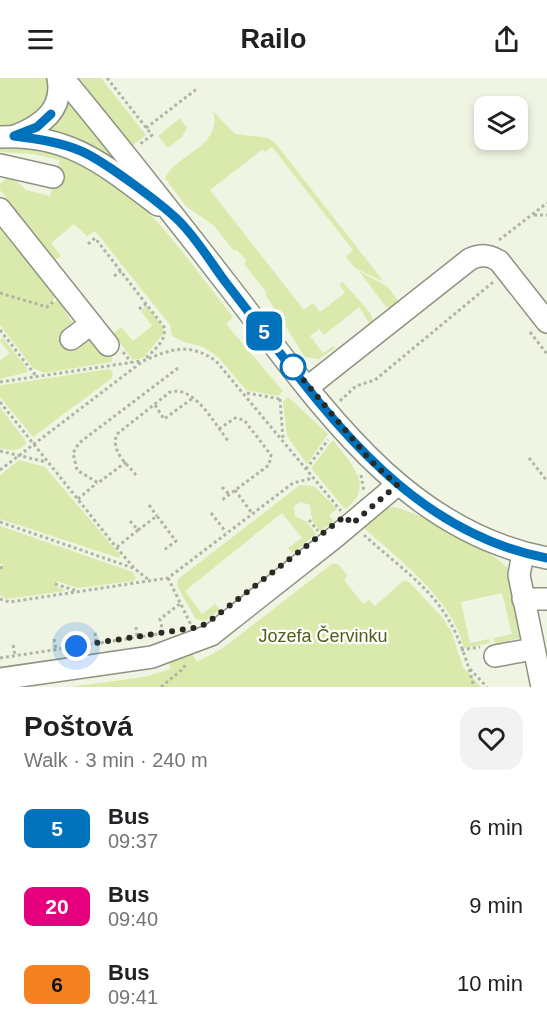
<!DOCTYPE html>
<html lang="en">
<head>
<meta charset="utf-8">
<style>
  body { margin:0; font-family:Helvetica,sans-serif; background:#f2f2f2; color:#202124; height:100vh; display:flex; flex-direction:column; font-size:22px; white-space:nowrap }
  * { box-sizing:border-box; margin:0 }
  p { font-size:20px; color:#757577 }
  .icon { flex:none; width:33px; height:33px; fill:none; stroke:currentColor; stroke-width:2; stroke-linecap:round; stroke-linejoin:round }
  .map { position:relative; height:609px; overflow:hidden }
  .sheet { display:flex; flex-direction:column; background:#fff; flex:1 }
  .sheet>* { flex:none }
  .badge { padding:0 12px; border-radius:9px; font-size:21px; line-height:39px }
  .fabs { position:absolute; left:474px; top:18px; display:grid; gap:12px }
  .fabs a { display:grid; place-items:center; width:54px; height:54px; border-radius:12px; background:#fff; box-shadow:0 3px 9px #0003; font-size:30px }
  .you { position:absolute; width:30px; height:30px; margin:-15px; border:4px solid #fff; border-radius:50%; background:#1a73e8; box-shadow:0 0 0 9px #1a73e833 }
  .map>.badge { position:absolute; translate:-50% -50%; box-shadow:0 0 0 3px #fff }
  .round { display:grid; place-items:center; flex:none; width:63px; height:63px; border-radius:18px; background:#f2f2f2 }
  .headline { display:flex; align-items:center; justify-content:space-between; height:102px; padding:0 24px }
  h1 { font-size:28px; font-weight:700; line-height:45px }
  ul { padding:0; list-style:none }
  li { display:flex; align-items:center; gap:18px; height:78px; padding:0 24px }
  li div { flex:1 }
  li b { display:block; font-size:22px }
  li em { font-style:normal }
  li .badge { min-width:66px; font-weight:700; text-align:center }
  header { display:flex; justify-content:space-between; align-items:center; height:78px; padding:0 24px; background:#fff; font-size:27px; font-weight:700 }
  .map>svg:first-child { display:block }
</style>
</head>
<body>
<header><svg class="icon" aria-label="menu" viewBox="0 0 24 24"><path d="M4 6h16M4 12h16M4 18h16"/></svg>Railo<svg class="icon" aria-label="share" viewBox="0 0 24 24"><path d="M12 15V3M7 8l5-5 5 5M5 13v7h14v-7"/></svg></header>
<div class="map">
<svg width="547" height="609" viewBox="0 0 547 609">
  <rect width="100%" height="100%" fill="#f0f5e3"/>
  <g fill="#dae9ac">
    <path d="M0,0H46C59,16 42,30 32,43L0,50Z"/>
    <polygon points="79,0 101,0 146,57 132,68"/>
    <polygon points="64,20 121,84 118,85 81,62 41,52"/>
    <path d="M213,33L235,56L268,60L276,66L384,204L355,190L346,179L353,172L272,69L265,74L263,71L210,112L304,232L313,225L320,234L345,215L339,206L343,204L371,236L373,243L371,248L359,229L324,257L319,251L310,258L323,275L333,268L335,270L319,281L305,279L265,216L266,214L244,186L247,183L236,171L234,173L214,148L186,128L165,100C178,75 223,68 213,33Z"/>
    <polygon points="180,40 187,50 182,59 168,70 158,58"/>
    <path d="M13,67C42,72 70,78 96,92C149,121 195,192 233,239L226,246L283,313L278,318L246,312L218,279L203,269L184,264L172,258L170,247L95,153L87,158L74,146L51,165L61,178L55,182L0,112V106L5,101L13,100L26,112L50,118L60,82L33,76L0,74V68Z"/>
    <polygon points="0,141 59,215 48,228 58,222 80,257 111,267 112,284 44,295 33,290 0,247"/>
    <polygon points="359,193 388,209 400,226 393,230 386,229"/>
    <polygon points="147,228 163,249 164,255 143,280 133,282 113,256 121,249 133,263 152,248 141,233"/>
    <polygon points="2,259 27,290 28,294 0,301 0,283 10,275 0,263"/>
    <polygon points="109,291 113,294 112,300 33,359 0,319 0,307 2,307"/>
    <polygon points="288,319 328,356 307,386 287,358 283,324"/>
    <path d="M0,329L25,362L26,366C19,374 9,373 0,370Z"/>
    <path d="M333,362C350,385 377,409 345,431L311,390Z"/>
    <polygon points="19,382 45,389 120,477 119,480 0,441 0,397"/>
    <polygon points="300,407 314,408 337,431 329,437 334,443 320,453 312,442 310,427 301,424 294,428 295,438 307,444 316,456 293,475 288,470 302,460 282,435 185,513 202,536 215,526 220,532 204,543 196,541 177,508 178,501"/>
    <path d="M394,429C416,433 497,474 509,492L523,559L495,567L493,560L512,556L502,515L461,524L470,565L489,561L490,565L464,570C452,519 397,481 361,447L384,430Z"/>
    <polygon points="0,448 133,494 136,500 134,503 77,510 57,503 55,508 66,513 6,521 0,517 0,491 4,486 0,486"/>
    <polygon points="333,485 339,487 348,498 344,502 363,526 369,522 375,528 403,503 409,504 442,539 452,555 463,589 481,609 69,609 144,599 170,591 169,581 191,574 197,584 223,570"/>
  </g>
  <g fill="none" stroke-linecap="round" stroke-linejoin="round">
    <g stroke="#8d9281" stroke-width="24">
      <g id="minor">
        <path d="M63,0C120,69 175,139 230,210C316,320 400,452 547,480"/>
        <path d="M15,58C41,48 64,32 58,0"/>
        <path d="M0,59C69,55 106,88 158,127"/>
        <polyline points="0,87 53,99"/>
        <polyline points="0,131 108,267"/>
        <polyline points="71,261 91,246"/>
        <path d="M308,309L470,181C482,176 489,177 499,183L547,244"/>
        <polyline points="523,475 519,497 542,609"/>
        <polyline points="523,521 547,521"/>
        <polyline points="495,578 533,571"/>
        <polyline points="0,601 152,579 211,557 334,460 397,407"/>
      </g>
    </g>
    <g stroke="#b0b4a5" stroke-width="3" stroke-dasharray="3 3" stroke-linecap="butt">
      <polyline points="107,0 152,57 140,66"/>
      <polyline points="146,50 198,10"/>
      <polyline points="534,137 547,137"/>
      <polyline points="499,162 547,125"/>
      <path d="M88,166L95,160L164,249C167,262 155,271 146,280"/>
      <polyline points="114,198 121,193"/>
      <polyline points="0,215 47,229 53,224"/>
      <polyline points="139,231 146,226"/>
      <polyline points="0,252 36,298"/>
      <polyline points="530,254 547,276"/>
      <polyline points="123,274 131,284"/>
      <polyline points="0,304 141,283"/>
      <polyline points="247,315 280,321"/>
      <polyline points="280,321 283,361"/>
      <polyline points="340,323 356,308 375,302 492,205 494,208"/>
      <polyline points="0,324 116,469 135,491 150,503"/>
      <polyline points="155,327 164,341 193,320"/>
      <polyline points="219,351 235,340 244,342 271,377 269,387 222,422"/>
      <polyline points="0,373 46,384"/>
      <polyline points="529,380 547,403"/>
      <polyline points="126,384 98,405 77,392 73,375 79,365 178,290"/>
      <polyline points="306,391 328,362"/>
      <path d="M0,392L143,283C171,271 189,264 216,283L341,433"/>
      <path d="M136,397C126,385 110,372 117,356L170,314C195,307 215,347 229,364"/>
      <polyline points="361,397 364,414"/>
      <polyline points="222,409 229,416"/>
      <polyline points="235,412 251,434"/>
      <polyline points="78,421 97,405"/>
      <polyline points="149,427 157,438"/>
      <polyline points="211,435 226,454"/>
      <polyline points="309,442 318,453"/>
      <polyline points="0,444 133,490"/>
      <polyline points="138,452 157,438 176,463 164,472"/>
      <path d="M364,457C392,483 428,507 447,539C460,560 468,586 474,609"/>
      <polyline points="117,469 138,452 129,442"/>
      <polyline points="0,490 3,489"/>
      <polyline points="168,500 191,547"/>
      <polyline points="55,506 77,513"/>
      <polyline points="0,521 10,524 168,500 293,405 313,400"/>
      <polyline points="136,549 137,559"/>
      <polyline points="95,555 96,565"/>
      <polyline points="163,555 160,541 181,525"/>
      <polyline points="54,561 56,571"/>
      <polyline points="13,567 15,577"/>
      <polyline points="461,572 480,569"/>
      <polyline points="0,580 159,556"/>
      <polyline points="470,591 487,609"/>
      <polyline points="161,609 184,590 186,584"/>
    </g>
    <use href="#minor" stroke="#fff" stroke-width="21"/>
  </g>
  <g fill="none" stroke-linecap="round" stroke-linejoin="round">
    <g stroke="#fff" stroke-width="14">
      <path id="line" d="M51,36L37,49L14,58C37,61 60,64 81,73C104,83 159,124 177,141C196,159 211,185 227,206C314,317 398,452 547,480"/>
    </g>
    <use href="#line" stroke="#0072bc" stroke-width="9"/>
    <polyline stroke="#282a23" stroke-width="6" stroke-dasharray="0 10.8" points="76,568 193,550 206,546 345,438 352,446 397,407 371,383 291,287 293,289"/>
  </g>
  <circle fill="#fff" stroke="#0072bc" stroke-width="3" cx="293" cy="289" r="12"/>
  <g text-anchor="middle" stroke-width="4.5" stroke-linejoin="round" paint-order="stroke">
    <g font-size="18" fill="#515e17" stroke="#fff">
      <text x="323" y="564">Jozefa Červinku</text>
    </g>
  </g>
</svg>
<div class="fabs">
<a><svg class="icon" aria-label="layers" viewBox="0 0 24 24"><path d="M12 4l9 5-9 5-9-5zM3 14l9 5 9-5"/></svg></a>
</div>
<div class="you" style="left:76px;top:568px"></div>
<b class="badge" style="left:264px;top:253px;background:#0072bc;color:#fff">5</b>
</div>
<section class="sheet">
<div class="headline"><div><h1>Poštová</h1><p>Walk · 3 min · 240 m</p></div><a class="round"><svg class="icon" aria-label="heart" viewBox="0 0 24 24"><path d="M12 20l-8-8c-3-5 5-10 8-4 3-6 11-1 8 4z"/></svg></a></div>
<ul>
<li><span class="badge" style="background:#0072bc;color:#fff">5</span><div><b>Bus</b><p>09:37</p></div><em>6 min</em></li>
<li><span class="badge" style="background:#e6007e;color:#fff">20</span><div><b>Bus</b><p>09:40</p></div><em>9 min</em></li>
<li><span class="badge" style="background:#f58220;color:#111">6</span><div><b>Bus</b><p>09:41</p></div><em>10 min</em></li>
</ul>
</section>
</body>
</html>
